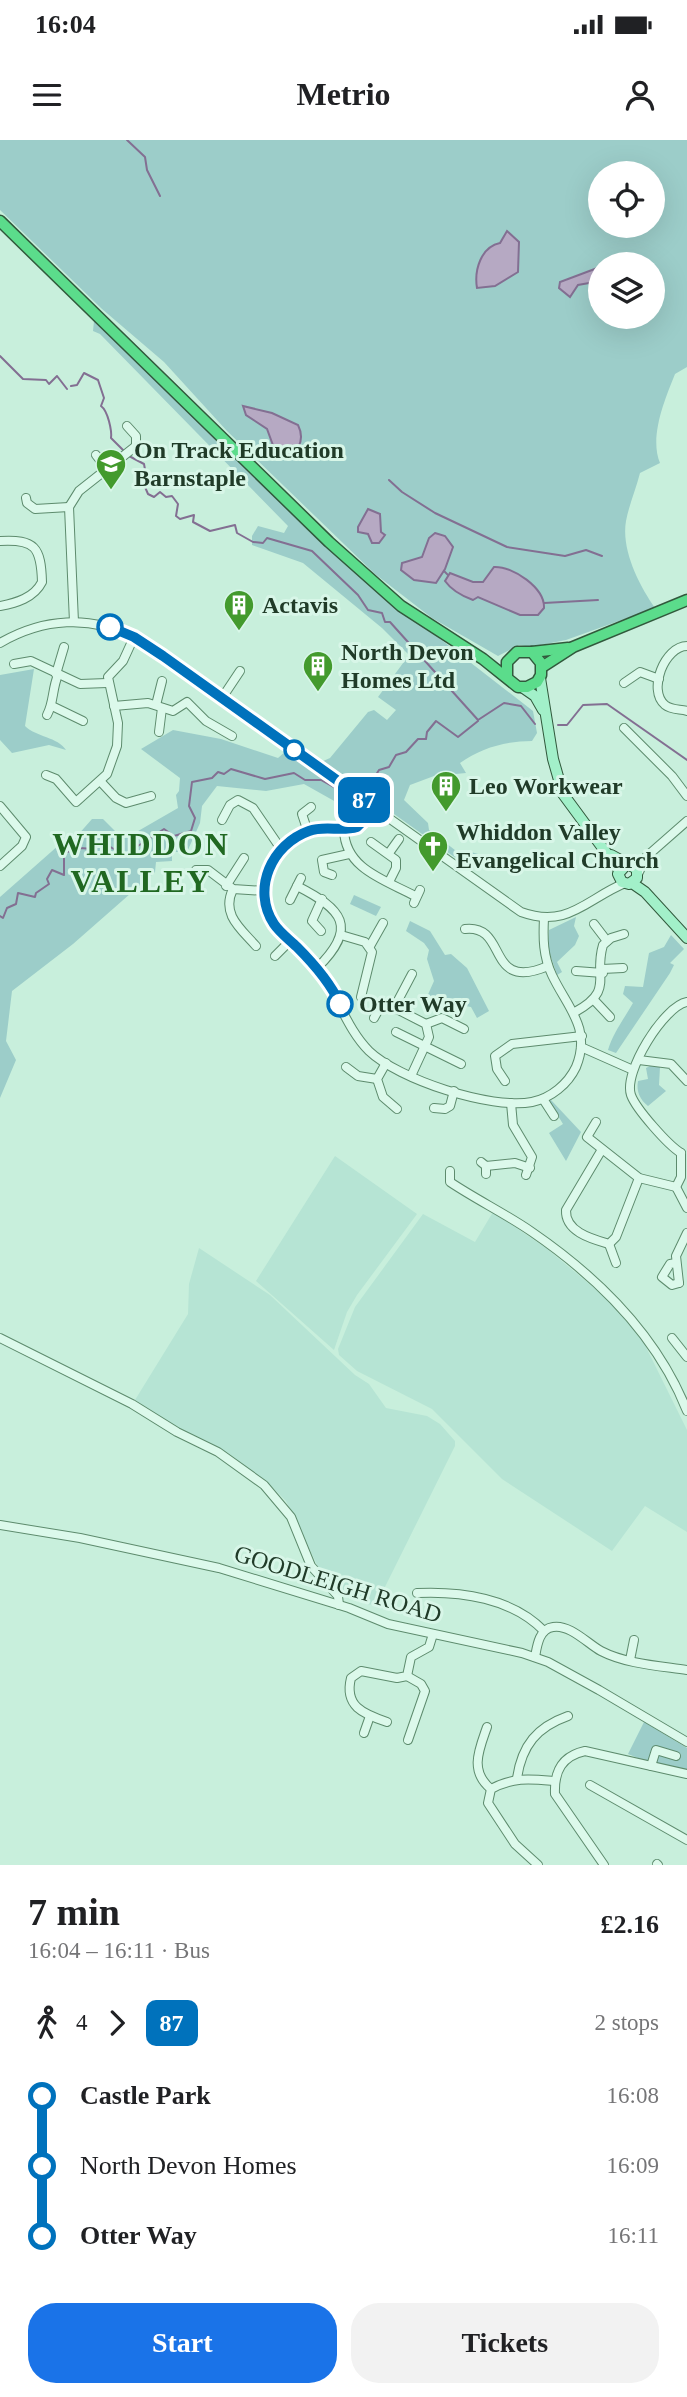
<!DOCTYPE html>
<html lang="en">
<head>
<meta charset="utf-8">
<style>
  body { margin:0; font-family:Georgia,serif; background:#f2f2f2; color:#202124; height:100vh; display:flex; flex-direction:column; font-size:26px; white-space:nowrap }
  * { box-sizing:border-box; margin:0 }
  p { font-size:23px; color:#757577 }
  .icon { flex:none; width:38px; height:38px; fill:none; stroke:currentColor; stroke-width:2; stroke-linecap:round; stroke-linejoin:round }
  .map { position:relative; height:1725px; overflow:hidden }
  .details { display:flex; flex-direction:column; background:#fff; flex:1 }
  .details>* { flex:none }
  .badge { padding:0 14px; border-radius:10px; font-size:24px; line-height:46px }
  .tools { position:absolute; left:588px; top:21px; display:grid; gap:14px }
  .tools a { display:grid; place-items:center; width:77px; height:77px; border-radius:50%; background:#fff; box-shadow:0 7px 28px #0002; font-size:35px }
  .map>.badge { position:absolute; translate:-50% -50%; box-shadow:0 0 0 4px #fff }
  .legs { display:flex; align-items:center; gap:10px; height:77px; padding:0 28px; font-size:23px }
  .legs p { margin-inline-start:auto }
  .head { display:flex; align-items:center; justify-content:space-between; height:119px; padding:0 28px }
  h1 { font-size:38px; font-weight:700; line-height:52px }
  .cta { display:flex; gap:14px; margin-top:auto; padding:14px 28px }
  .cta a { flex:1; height:80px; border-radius:28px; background:#1a73e8; color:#fff; font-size:28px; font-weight:700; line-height:80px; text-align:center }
  .cta a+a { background:#f2f2f2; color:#202124 }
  ul { padding:0 28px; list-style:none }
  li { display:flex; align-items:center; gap:24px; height:70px; font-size:26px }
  li i { display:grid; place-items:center; width:10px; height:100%; margin:0 9px; background:currentColor }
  li i::after { content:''; width:18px; height:18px; margin:-9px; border:5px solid; border-radius:50%; background:#fff }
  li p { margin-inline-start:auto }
  li:first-child i { background:linear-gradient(#0000 50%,currentColor 0) }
  li:last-child i { background:linear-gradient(currentColor 50%,#0000 0) }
  .status { display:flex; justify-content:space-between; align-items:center; height:49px; padding:0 35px; background:#fff; direction:ltr }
  .status svg { height:19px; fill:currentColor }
  header { display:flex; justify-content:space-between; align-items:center; height:91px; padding:0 28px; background:#fff; font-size:32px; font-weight:700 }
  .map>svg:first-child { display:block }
</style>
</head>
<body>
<div class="status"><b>16:04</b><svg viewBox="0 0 49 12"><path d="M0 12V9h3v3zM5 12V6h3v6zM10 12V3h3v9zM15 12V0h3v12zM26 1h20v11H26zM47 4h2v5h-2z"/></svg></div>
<header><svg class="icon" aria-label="menu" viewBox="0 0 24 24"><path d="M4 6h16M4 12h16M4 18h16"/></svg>Metrio<svg class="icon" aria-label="person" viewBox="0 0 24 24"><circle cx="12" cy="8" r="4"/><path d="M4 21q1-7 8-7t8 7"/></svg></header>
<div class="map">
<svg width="687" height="1725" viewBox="0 0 687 1725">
  <rect width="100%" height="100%" fill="#c8efdc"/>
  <g fill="#b6e4d4">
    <polygon points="335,1016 417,1074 357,1155 347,1172 334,1210 256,1141"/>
    <polygon points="493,1072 546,1108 616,1166 641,1197 687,1290 687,1392 645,1366 612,1411 502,1339 432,1269 357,1231 339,1215 338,1209 355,1167 423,1074 475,1102"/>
    <polygon points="199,1108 270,1155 355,1235 369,1244 386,1268 427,1276 440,1284 455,1301 455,1306 376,1465 365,1464 354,1452 348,1448 344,1451 321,1433 286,1361 269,1344 228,1313 181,1290 135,1260 188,1174 189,1144"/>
  </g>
  <g fill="#9ccdc9" fill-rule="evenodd">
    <path d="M0,0H687V227L675,234C665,259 649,297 660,323L640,333C636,349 629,365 626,381C621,410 639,445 655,468L566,500L531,507L519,505L498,516L432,478L375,434L227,291L164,222L102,169L0,70ZM600,33H653V86H600ZM600,124H653V177H600Z"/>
    <path d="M94,181L390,460L533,571L537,593L532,601C506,601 481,608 460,623L466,633L434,636L410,645L404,660L428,683L429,690L464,717L471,712L478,714L467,726L321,622L330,618L368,572L374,570L387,580L396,570L378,557L409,515L382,488L303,423L252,405V396L258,386L284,393L288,386L100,194L93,191Z"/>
    <path d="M34,529L25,586C36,597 58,597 66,610L49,605L12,613L0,600V535Z"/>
    <polygon points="173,590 221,599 278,618 286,611 344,652 336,662 304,644 266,651 217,646 202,666 200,683 187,712 172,712 172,721 156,722 155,732 73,804 12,851 6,901 16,920 0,958 0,757 68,697 77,696 92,679 103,679 121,697 126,698 178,668 176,655 179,651 180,638 141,609"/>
    <polygon points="354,755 381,767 376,776 350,764"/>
    <polygon points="576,777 574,786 579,796 575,805 557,822 562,832 557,835 548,808 549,790"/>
    <polygon points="410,781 430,791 445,815 451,814 467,828 489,871 477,878 471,867 426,859 434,841 427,819 429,810 424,803 406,791"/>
    <path d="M671,795L684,809L670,823L674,825L670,833L616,913L608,910C613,893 624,879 633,863L623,854L625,846L643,847L649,813L664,807Z"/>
    <path d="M650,926L660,927L659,945L666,951L648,966C640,960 636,951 638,941L648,939L646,928Z"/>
    <polygon points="551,960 581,992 566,1021 549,993 563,984 549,961"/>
    <polygon points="644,1582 687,1608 687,1630 655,1625 628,1614"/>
  </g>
  <g fill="#b6a9c3" stroke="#836f92" stroke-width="2">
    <path d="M507,91L519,102L518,132L495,146L477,148C474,130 481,107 500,103Z"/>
    <polygon points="600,127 600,146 589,143 578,145 570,157 559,148 560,142"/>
    <path d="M243,266L272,273L298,285C304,297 301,307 291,316L274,308L267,289L246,275Z"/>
    <polygon points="368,369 380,374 381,392 385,395 379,403 372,403 368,394 358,392 358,387"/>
    <polygon points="435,393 445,396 453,407 445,429 436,443 414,440 401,430 402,423 422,417 429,398"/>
    <path d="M494,427C513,426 545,448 544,468L538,475H520L478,457L473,460C462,456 452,451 445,441L450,433L473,442H483Z"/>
  </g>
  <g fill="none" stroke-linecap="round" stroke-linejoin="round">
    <g stroke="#836f92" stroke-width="2">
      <polyline points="127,0 145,17 147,30 160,56"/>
      <polyline points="0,216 23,239 46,240 49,244 57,236 67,249"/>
      <path d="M71,246L77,245L84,233L98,240L104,258L101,266C108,271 112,291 111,298L125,312"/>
      <polyline points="129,316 144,324 146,335 142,340 148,354 154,357 160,352 166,357 172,356 178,364 176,376 180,379 194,375 193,382 210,391 235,385 237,393 253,402 263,403 267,398 312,411 358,455 368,470 382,473 385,482 390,482 478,580 504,563 521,566 535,584"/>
      <polyline points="389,340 402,352 435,373 507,407 565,416 586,410 602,416"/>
      <polyline points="444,431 448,435"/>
      <polyline points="544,463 598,460"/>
      <polyline points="558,585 567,585 583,565 607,564 687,620"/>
      <polyline points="348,638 369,646 379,630 389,627 396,615 406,612 418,599 426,599 427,592 436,581 458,597 478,581"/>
      <polyline points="0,776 3,778 7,768 16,764 18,753 35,757 36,753 49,744 47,739 52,730 64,735 64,713 80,708 93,709 92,696 102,694 107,705 124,715 164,689 174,696 191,691 195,678 189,666 192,642 212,638 218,632 224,634 231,629 265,639 294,633 305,640 321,640 339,650"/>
    </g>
    <g stroke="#5d8b6d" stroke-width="10">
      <g id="minor">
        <polyline points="96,315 107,329"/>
        <polyline points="26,358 27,363 35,369 69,367"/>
        <path d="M0,401C35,399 41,407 42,442C34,458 16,463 0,466"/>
        <polyline points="74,482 69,367 79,351 136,306 136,296 127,286"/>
        <path d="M0,503C43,478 90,475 134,497L521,772C568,789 586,759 625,743"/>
        <path d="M687,506C665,506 647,550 665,565C671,570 680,569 687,571"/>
        <polyline points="14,524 31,521 80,544 107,543"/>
        <polyline points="56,534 64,507"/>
        <polyline points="624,543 640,532 659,539"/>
        <polyline points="222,558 240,531"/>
        <polyline points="156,565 162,541"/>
        <polyline points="52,566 83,581"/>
        <polyline points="114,566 148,563 173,571 187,562 206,581 232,596"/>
        <path d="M47,575C54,562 52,549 58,535"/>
        <polyline points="624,588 672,636 687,656"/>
        <polyline points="159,592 162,568"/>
        <polyline points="46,635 56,639 76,662 107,634 117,606 118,583 108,537 123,521 134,497"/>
        <polyline points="101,642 116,658 126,663 151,656"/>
        <polyline points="0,666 26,697 22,706 0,726"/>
        <path d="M375,668L357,687C331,695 312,682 287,703C264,722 257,759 274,785C286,802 305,814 318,830C338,855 346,888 369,911C398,939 491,970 532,962C551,958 568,944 576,927C592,888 567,867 552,835C543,816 543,798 544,778"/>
        <polyline points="222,680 230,665 238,660 253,668 281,709"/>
        <path d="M344,690C345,729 385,740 415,756"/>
        <polyline points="308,692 302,674 311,667"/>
        <polyline points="371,702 396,720 396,728 389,742"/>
        <polyline points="389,713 399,699"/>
        <polyline points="196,730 208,730 233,749 265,751"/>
        <polyline points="638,734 646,717 687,681"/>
        <polyline points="332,735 324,732 322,720 349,714"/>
        <polyline points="226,746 244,718"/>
        <path d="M297,746C342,769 359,787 317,828"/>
        <path d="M233,749C221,774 240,788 256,806"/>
        <polyline points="290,760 301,738"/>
        <polyline points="414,763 420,750"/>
        <polyline points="594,784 607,801"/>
        <path d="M465,789C509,784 485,853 548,826"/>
        <polyline points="321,791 312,781 322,759"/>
        <polyline points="341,795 365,802 372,812 361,857"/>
        <polyline points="370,806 383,783"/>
        <polyline points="275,816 290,801"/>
        <polyline points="602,829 623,828"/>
        <polyline points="576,831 603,833"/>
        <polyline points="594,860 610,877"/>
        <polyline points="394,868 412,834"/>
        <path d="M575,872C615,850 593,838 603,805L611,798L624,794"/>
        <polyline points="374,878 383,862 426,884 429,897 411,936"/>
        <polyline points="426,884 442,878 464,889"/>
        <polyline points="396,892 461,924"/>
        <polyline points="581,907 633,930"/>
        <polyline points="639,920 671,924 687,941"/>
        <polyline points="386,923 377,939 383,957 397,969"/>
        <polyline points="346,927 358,936 377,939"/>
        <polyline points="505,941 497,929 495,916 512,904 582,896"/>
        <polyline points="543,959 554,976"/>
        <polyline points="511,963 513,985 532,1017 526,1035"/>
        <polyline points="434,968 445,969 450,966 454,951"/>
        <polyline points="596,982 587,997 639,1038 676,1047"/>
        <path d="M601,1011L566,1070C565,1092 592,1099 609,1104L616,1097L639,1038"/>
        <path d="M681,1013C668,1005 636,969 631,955C623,932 664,866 687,862"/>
        <polyline points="481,1022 486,1026 486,1034"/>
        <polyline points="486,1026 515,1023 530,1028"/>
        <path d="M450,1031V1042C477,1060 506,1074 532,1092C599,1138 657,1195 687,1271"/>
        <polyline points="676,1047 681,1037 681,1013"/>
        <polyline points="676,1047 687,1068"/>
        <polyline points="609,1104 616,1123"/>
        <polyline points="676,1123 670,1124 662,1137 672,1145 679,1143"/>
        <polyline points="679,1143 676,1116 687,1093"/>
        <polyline points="0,1198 132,1264 177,1292 218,1312 264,1345 291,1377 311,1426 338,1456 339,1465"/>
        <polyline points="672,1198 687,1217"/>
        <polyline points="0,1385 80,1398 219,1428 349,1468 388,1484 522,1513 548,1522 599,1550 687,1602"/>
        <path d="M417,1453C461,1451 512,1458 544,1491"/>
        <path d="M535,1517C537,1506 539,1489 553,1487C570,1484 588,1504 601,1511C626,1524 660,1526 687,1530"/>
        <polyline points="630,1520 634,1500"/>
        <polyline points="407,1536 421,1544 425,1551 408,1600"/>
        <path d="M387,1582C363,1574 344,1566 351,1538L361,1531L397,1538L407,1536L411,1517L429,1507L433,1494"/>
        <path d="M487,1587C479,1610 469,1631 491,1649"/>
        <polyline points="364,1593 370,1576"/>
        <polyline points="651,1626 656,1610 676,1616"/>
        <path d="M517,1638C522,1605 537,1587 568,1576"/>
        <polyline points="590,1645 687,1700"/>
        <polyline points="657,1724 658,1725"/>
        <path d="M538,1725L515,1704L488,1663L491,1649C513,1637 530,1639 554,1641"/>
        <path d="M604,1725L555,1654C554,1631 562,1616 585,1611L687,1634"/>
      </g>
    </g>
    <g stroke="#31593c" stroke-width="12">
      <g id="major">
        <polyline points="540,538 553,619 563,654 619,730"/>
        <polyline points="522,547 535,556 543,570"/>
        <polyline points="611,715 637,729 637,738 629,744 622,742 618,734 627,724"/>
        <polyline points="632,743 645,752 687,798"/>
      </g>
    </g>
    <g stroke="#31593c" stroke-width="13">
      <g id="highway">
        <polyline points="0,81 329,402 401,466 483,519 518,547 527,547 537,542 541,535 541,523 532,512 517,512 507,522 507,537"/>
        <polyline points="532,512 568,508"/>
        <polyline points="542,527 573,507 687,460"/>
      </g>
    </g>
    <use href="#minor" stroke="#dcf9eb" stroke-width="8"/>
    <use href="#major" stroke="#a2f0c9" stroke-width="10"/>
    <use href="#highway" stroke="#5bdc8b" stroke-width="10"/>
  </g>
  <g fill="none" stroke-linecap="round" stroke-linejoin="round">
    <g stroke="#fff" stroke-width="16">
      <path id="line-1" d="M110,487L134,497L163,516L376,668L357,687C341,692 325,685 309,691C272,704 251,749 274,784C280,793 290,800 297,807C314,824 330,842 340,864"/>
    </g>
    <use href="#line-1" stroke="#0072bc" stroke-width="10"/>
  </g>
  <defs>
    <g id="school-pin" transform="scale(1.575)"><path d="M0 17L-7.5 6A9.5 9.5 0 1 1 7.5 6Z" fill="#439a2d" stroke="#d8f6e8"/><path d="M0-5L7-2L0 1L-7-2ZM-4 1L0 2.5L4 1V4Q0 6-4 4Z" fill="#fff"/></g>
    <g id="building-pin" transform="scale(1.575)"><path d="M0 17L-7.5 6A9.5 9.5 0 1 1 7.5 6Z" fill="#439a2d" stroke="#d8f6e8"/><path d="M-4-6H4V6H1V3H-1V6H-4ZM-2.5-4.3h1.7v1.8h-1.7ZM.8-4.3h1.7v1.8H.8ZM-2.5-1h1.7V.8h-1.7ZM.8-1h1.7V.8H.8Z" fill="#fff"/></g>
    <g id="church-pin" transform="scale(1.575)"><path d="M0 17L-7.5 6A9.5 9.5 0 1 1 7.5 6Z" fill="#439a2d" stroke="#d8f6e8"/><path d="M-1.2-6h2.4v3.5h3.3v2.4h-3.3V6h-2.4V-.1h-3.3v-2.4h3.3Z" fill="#fff"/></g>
  </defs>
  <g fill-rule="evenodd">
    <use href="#school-pin" x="111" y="324"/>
    <use href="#building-pin" x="239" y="465"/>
    <use href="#building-pin" x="318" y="526"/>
    <use href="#building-pin" x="446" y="646"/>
    <use href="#church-pin" x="433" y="706"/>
  </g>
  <g fill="#fff" stroke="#0072bc" stroke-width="3.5">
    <circle cx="110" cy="487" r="12"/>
    <circle cx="294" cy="610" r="9"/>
    <circle cx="340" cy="864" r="12"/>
  </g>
  <g text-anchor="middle" stroke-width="6" stroke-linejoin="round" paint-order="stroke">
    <g font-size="24" font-weight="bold" fill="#203b28" stroke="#d8f6e8" text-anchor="start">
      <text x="134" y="318">On Track Education<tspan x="134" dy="28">Barnstaple</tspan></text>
      <text x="262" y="473">Actavis</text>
      <text x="341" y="520">North Devon<tspan x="341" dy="28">Homes Ltd</tspan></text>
      <text x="469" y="654">Leo Workwear</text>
      <text x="456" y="700">Whiddon Valley<tspan x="456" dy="28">Evangelical Church</tspan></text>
    </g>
    <g font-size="24" font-weight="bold" fill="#203b28" stroke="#d8f6e8" text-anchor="start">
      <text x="359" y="872">Otter Way</text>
    </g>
    <g font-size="24" fill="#203b28" stroke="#d8f6e8">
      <text transform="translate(338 1444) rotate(17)" y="8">GOODLEIGH ROAD</text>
    </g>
    <g font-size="32" font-weight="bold" letter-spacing="2" fill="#206821" stroke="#d8f6e8">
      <text x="141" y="715">WHIDDON<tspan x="141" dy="37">VALLEY</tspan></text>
    </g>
  </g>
</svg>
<div class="tools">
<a><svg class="icon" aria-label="locate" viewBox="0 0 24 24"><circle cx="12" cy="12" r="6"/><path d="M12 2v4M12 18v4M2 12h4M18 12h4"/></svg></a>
<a><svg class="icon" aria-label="layers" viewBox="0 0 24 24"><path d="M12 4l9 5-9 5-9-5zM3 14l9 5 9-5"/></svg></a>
</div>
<b class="badge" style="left:364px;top:660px;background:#0072bc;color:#fff">87</b>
</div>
<section class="details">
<div class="head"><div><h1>7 min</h1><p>16:04 – 16:11 · Bus</p></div><b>£2.16</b></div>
<div class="legs"><svg class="icon" aria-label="walk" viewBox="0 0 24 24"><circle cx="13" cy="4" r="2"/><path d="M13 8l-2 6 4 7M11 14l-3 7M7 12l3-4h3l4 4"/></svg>4<svg class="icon" aria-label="forward" viewBox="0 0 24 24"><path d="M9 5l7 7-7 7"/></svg><b class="badge" style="background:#0072bc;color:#fff">87</b><p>2 stops</p></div>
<ul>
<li><i style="color:#0072bc"></i><b>Castle Park</b><p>16:08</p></li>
<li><i style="color:#0072bc"></i><span>North Devon Homes</span><p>16:09</p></li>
<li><i style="color:#0072bc"></i><b>Otter Way</b><p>16:11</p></li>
</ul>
<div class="cta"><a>Start</a><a>Tickets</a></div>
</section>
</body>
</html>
